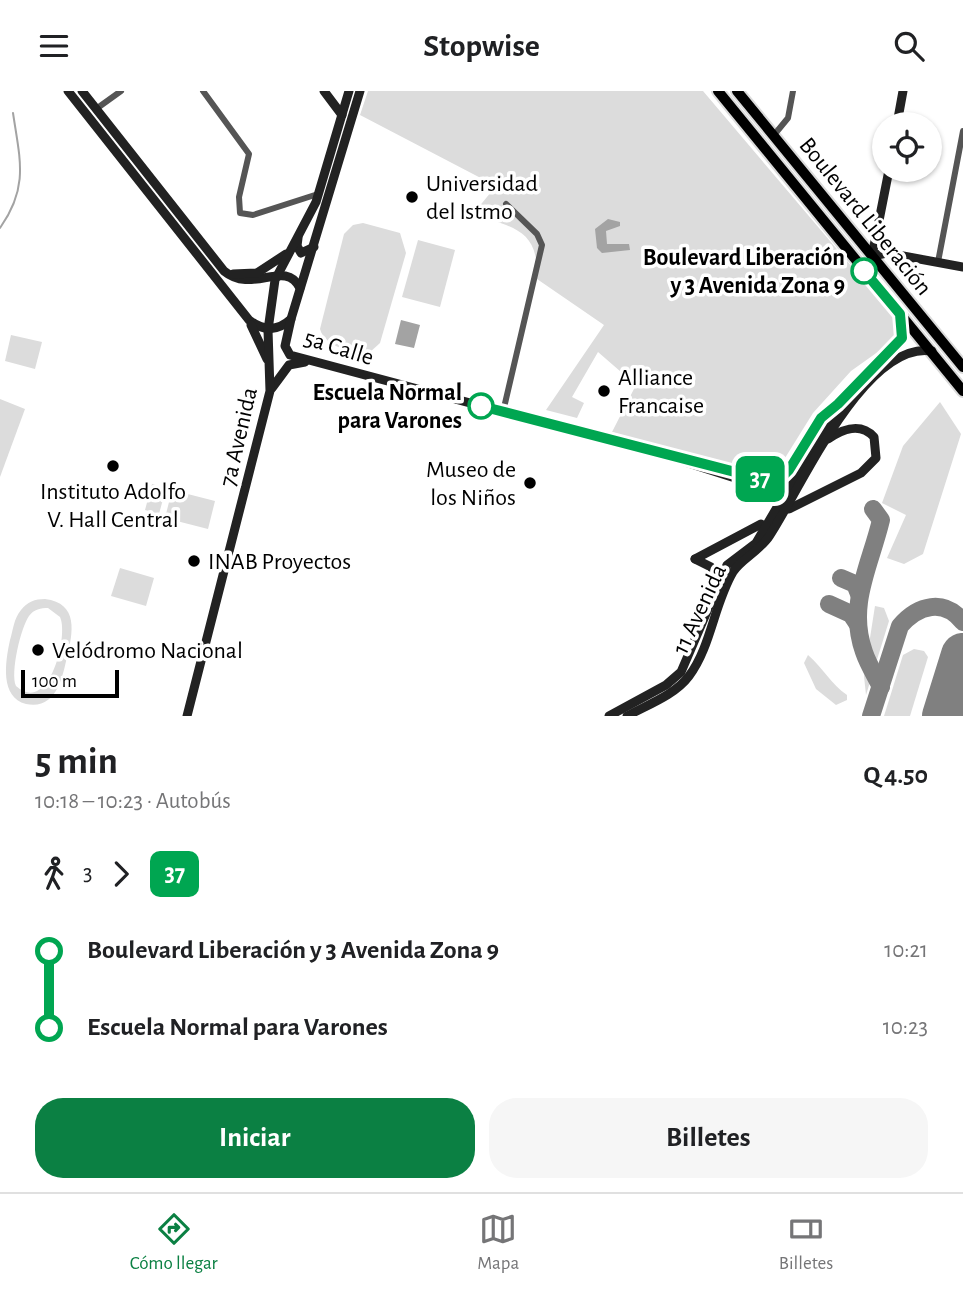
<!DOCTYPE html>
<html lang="es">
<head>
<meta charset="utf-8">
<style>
  body { margin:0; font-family:"Alegreya Sans",sans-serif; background:#f6f6f6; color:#202124; height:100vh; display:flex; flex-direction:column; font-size:26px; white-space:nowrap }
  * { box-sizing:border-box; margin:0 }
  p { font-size:23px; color:#757577 }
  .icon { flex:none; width:38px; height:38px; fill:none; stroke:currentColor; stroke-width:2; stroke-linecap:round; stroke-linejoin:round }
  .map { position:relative; height:625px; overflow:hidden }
  .panel { display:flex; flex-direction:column; background:#fff; flex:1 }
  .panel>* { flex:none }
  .badge { padding:0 14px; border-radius:10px; font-size:24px; line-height:46px }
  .buttons { position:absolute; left:872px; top:21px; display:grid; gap:14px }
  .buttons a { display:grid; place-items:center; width:70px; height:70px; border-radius:50%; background:#fff; box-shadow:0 2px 5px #0004; font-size:35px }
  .scale { position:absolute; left:21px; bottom:18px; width:98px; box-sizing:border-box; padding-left:7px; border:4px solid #000; border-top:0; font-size:19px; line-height:24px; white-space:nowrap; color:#000; -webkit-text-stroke:5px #fff; paint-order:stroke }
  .map>.badge { position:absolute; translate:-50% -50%; box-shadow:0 0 0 4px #fff }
  .legs { display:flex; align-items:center; gap:10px; height:77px; padding:0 35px; font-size:23px }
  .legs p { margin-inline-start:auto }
  .summary { display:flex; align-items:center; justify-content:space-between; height:119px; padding:0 35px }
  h1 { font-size:38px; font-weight:600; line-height:52px }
  .action { display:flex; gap:14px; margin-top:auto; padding:14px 35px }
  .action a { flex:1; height:80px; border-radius:28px; background:#0b8043; color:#fff; font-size:28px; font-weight:600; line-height:80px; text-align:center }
  .action a+a { background:#f6f6f6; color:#202124 }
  ul { padding:0 35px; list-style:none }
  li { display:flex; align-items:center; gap:24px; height:77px; font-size:26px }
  li i { display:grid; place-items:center; width:10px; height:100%; margin:0 9px; background:currentColor }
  li i::after { content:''; width:18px; height:18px; margin:-9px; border:5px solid; border-radius:50%; background:#fff }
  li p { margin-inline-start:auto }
  li:first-child i { background:linear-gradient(#0000 50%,currentColor 0) }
  li:last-child i { background:linear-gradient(currentColor 50%,#0000 0) }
  header { display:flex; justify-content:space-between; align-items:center; height:91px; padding:0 35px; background:#fff; font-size:32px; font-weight:600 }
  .menu { display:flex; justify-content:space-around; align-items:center; height:98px; border-top:2px solid #e0e0e0; background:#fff; font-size:19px; color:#757577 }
  .menu a { display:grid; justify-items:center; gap:4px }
  .menu .current { color:#0b8043 }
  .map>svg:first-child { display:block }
</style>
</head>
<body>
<header><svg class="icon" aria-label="menu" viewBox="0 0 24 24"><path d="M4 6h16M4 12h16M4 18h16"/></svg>Stopwise<svg class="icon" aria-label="search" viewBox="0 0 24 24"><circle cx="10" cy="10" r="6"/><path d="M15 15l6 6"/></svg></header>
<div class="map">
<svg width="963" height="625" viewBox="0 0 963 625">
  <rect width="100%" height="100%" fill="#fff"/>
  <g fill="#dcdcdc" fill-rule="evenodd">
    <path d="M368,0H703L886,216L897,233L896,248L851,280L813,322L785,367H769L758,382H749L612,341L636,294L598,261L572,306L584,312L577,327L546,319L604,234L537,188C539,138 514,137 473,123L496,95L360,24Z"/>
    <path d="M363,132L400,142L406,162L380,252L369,262C352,262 325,256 320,238L344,143L353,134Z"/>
    <polygon points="418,149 455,159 440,216 402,206"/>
    <polygon points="11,244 42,251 35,278 5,270"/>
    <polygon points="0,308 25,318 0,386"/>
    <polygon points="940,311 961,343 923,463 904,473 887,467 906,424 882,412 903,355"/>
    <polygon points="152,393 166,397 159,423 145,419"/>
    <polygon points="172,399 215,410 208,438 165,427"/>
    <polygon points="120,477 154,487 146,515 111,505"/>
    <path d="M45,508C79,512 73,542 67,566C62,588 56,619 26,613C0,606 5,572 10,549C13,539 14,527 21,519C27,511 35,508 45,508ZM48,517L60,526C69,545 49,625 16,595C10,582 21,536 29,525C34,518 41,517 48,517Z"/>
    <polygon points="875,515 884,517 889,530 866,604 864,585"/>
    <polygon points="914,558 924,560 928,566 910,625 884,625 903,564"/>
    <path d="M808,564C823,577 831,593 847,604V609L836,614L816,598L804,572Z"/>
  </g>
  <g fill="#a3a3a3">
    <polygon points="608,128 620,131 620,135 606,140 607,153 629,153 630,159 602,162 597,157 595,138"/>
    <polygon points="401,229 420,234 414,257 395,253"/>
  </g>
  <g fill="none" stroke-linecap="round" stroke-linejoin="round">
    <path stroke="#a3a3a3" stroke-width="2" d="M0,137C29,96 20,69 13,22"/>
    <g stroke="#808080" stroke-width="18">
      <path d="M873,418L881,429C870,475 847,514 864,561C868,573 875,584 881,596"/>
      <polyline points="841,487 855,493 859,503"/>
      <polyline points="829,513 851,523 857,532"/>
      <path d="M871,625L900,535C918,514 944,507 963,531"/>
    </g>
    <polyline stroke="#808080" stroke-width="44" points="944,625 963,564"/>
    <g stroke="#dbdbdb" stroke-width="14">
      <g id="highway">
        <polyline points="718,0 963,300"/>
        <polyline points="737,0 963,276"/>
      </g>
    </g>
    <g stroke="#555" stroke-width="6">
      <polyline points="203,0 249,63 239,106 240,122 253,124 318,103"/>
      <polyline points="96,18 121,0"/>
      <polyline points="774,44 788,27 793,0"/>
      <polyline points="938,171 963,40"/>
      <polyline points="503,321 542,154 537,143 506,113"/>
    </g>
    <g stroke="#222" stroke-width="9">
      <path d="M68,0L249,229C263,240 277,241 291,228"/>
      <path d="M82,0L224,180C253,204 285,167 300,197"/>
      <polyline points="324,0 342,24"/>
      <polyline points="360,0 291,228 285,255 290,264 654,361 779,401"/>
      <polyline points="897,33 903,0"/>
      <polyline points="889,79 872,165 887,162 963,176"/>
      <polyline points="298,147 297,155 301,162 314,156"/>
      <polyline points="233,183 257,182 286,163"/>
      <polyline points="251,234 267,268"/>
      <polyline points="272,297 289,274 305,271"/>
      <polyline points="748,386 766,389 784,384 821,327 833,316"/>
      <path d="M789,418L861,382L876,367L874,346C860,331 843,338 828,348"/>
      <polyline points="695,468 761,433"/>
      <polyline points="695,468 711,476 720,490"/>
      <polyline points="187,625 270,300 268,239 275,189 316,111 349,0"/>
      <polyline points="609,625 666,594 681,581 727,474 756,452 838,313 870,278 900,252 903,241 900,223"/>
      <path d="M627,625C647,614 675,604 689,585C711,556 714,513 733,481C741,468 760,460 770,444C801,397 865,249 932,260"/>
    </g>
    <use href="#highway" stroke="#000" stroke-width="10"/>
  </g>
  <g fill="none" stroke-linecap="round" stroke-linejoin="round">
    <g stroke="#fff" stroke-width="16">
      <polyline id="line-1" points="481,315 766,389 784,384 789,379 821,327 838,313 902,247 900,223 864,180"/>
    </g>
    <use href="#line-1" stroke="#00a651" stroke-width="10"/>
  </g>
  <g fill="#000" stroke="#fff" stroke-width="2.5">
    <circle cx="412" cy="106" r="7"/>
    <circle cx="604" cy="300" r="7"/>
    <circle cx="113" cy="375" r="7"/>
    <circle cx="530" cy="392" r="7"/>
    <circle cx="194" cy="470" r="7"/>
    <circle cx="38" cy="559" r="7"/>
  </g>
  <g fill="#fff" stroke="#00a651" stroke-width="3.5">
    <circle cx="864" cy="180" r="12"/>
    <circle cx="481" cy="315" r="12"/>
  </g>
  <g text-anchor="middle" stroke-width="7" stroke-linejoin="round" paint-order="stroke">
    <g font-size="24" fill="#000" stroke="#fff" text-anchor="start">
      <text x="426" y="100">Universidad<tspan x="426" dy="28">del Istmo</tspan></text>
      <text x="618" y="294">Alliance<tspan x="618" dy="28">Francaise</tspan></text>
      <text x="516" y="386" text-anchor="end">Museo de<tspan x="516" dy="28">los Niños</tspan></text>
      <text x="113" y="408" text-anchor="middle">Instituto Adolfo<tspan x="113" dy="28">V. Hall Central</tspan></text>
      <text x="208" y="478">INAB Proyectos</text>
      <text x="52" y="567">Velódromo Nacional</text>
    </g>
    <g font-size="24" fill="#000" stroke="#fff">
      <text transform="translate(866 125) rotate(51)" y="8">Boulevard Liberación</text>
      <text transform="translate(339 256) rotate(17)" y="8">5a Calle</text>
      <text transform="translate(238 346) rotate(-77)" y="8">7a Avenida</text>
      <text transform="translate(699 518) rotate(-65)" y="8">11 Avenida</text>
    </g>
    <g font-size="24" font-weight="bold" fill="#000" stroke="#fff" text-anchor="end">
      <text x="845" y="174">Boulevard Liberación<tspan x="845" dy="28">y 3 Avenida Zona 9</tspan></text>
      <text x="462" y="309">Escuela Normal<tspan x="462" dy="28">para Varones</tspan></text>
    </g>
  </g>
</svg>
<div class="buttons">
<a><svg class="icon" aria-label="locate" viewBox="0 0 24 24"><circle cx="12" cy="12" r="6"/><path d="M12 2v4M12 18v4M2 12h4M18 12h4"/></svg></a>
</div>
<div class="scale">100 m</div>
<b class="badge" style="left:760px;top:388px;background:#00a651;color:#fff">37</b>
</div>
<section class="panel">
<div class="summary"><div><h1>5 min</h1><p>10:18 – 10:23 · Autobús</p></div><b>Q 4.50</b></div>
<div class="legs"><svg class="icon" aria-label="walk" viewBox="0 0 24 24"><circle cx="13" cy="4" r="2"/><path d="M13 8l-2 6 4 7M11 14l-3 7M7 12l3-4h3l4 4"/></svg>3<svg class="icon" aria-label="forward" viewBox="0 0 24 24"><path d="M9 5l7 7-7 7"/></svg><b class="badge" style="background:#00a651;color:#fff">37</b></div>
<ul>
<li><i style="color:#00a651"></i><b>Boulevard Liberación y 3 Avenida Zona 9</b><p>10:21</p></li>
<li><i style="color:#00a651"></i><b>Escuela Normal para Varones</b><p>10:23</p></li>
</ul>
<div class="action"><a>Iniciar</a><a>Billetes</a></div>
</section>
<nav class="menu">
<a class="current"><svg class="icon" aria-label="directions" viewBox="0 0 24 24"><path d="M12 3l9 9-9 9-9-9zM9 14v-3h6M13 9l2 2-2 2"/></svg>Cómo llegar</a>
<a><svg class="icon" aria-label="map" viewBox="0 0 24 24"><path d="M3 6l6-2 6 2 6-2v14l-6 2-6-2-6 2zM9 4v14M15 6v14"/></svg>Mapa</a>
<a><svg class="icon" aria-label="tickets" viewBox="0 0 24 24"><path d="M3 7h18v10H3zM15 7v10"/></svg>Billetes</a>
</nav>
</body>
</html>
